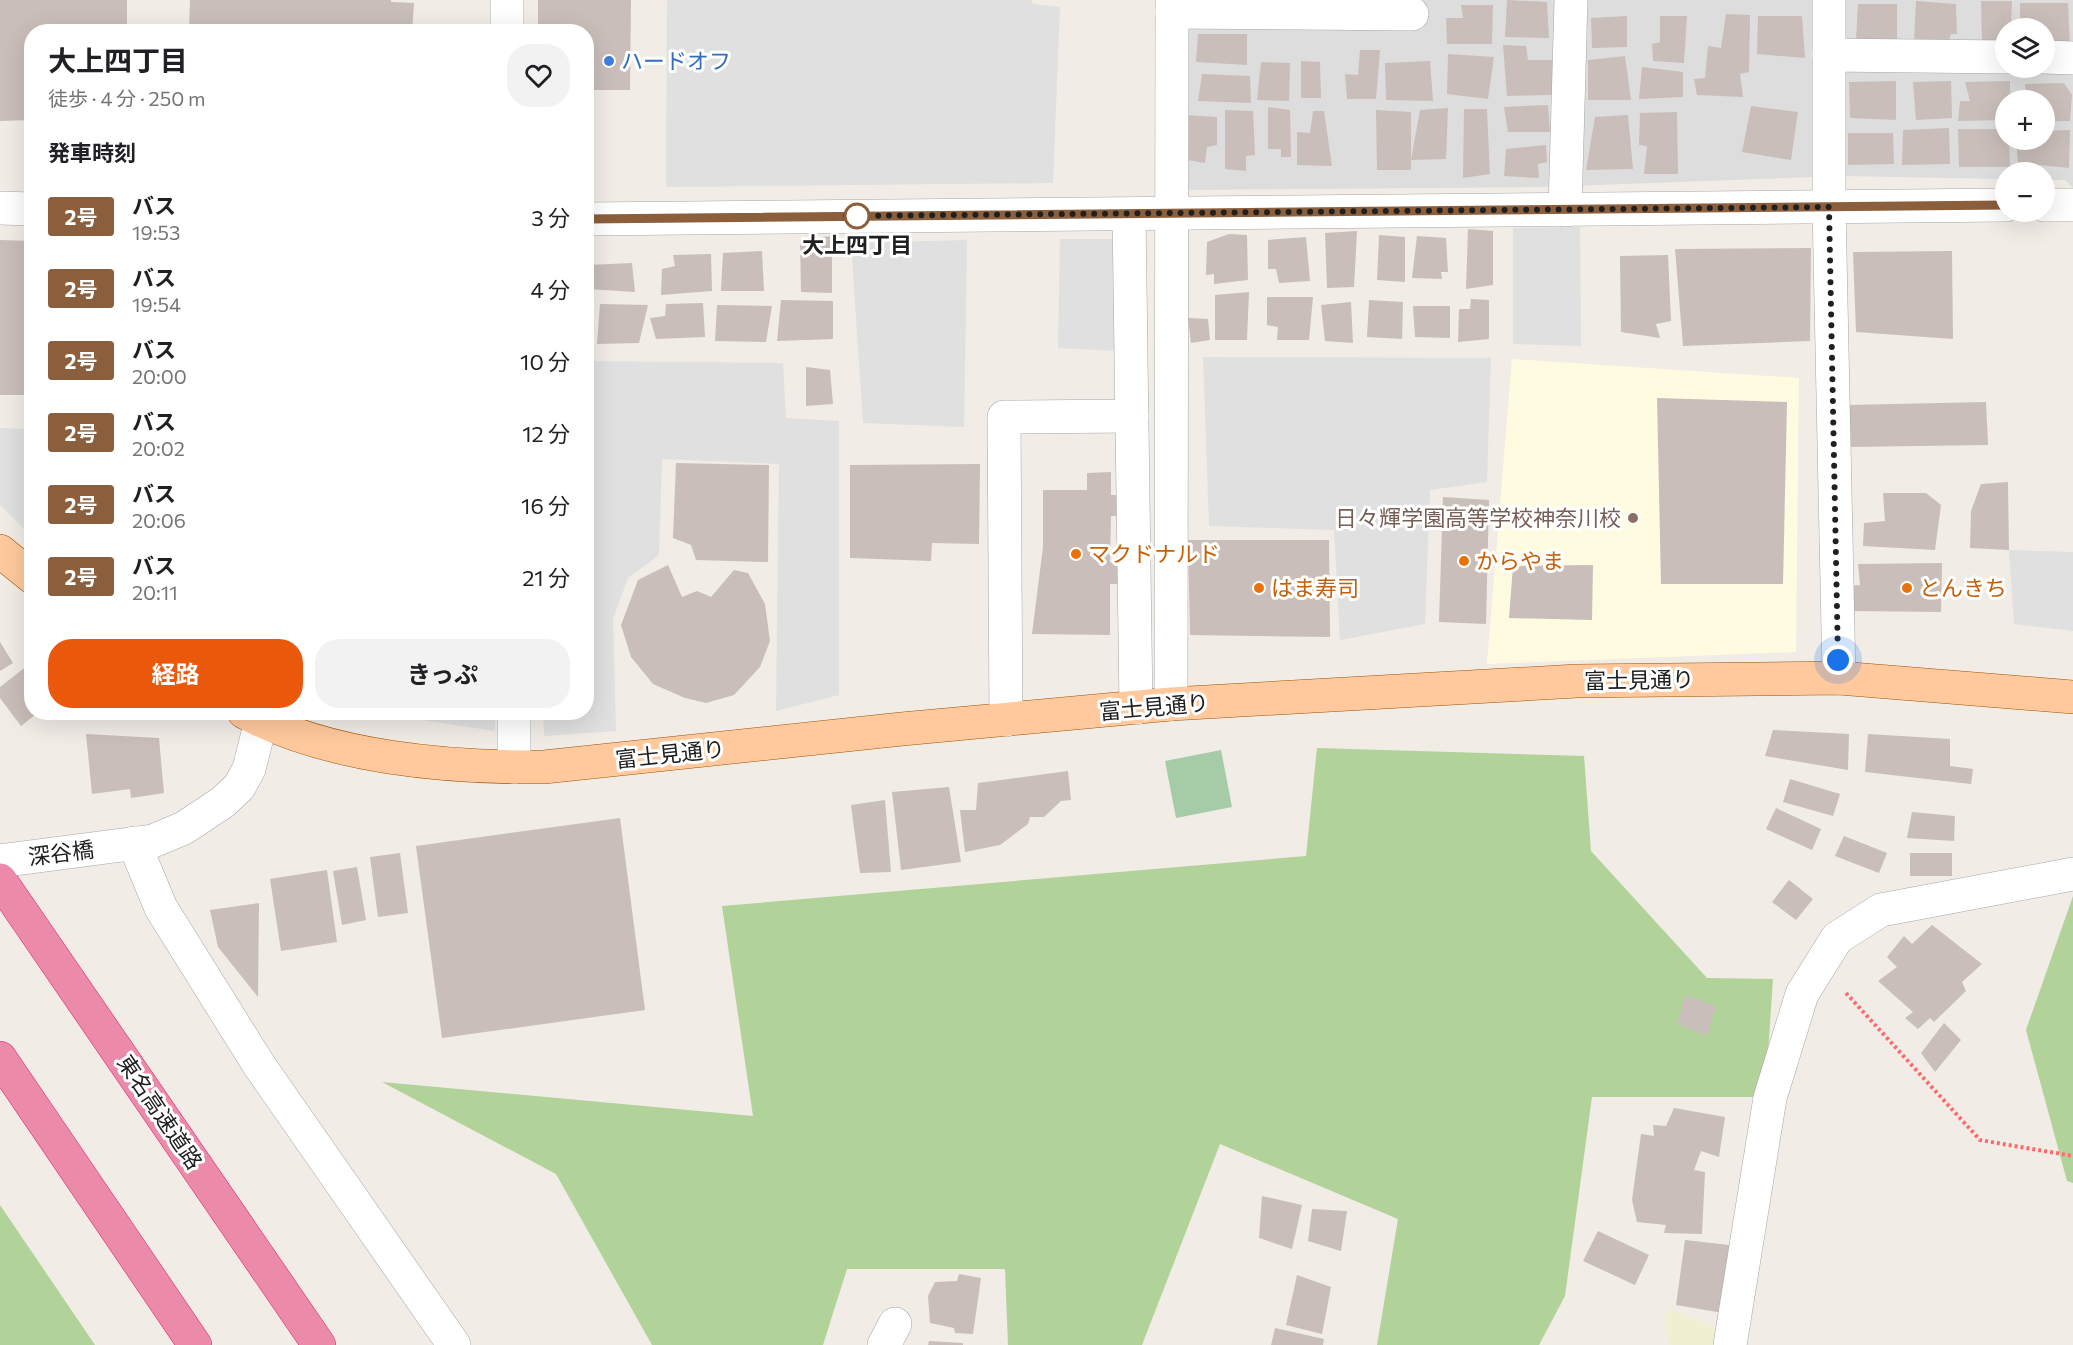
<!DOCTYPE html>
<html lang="ja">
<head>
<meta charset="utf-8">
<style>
  body { margin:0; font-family:Commissioner,"Noto Sans JP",sans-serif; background:#f2f2f2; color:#202124; height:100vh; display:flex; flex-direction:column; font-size:22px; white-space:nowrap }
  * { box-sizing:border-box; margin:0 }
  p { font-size:20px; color:#757577 }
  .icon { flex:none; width:33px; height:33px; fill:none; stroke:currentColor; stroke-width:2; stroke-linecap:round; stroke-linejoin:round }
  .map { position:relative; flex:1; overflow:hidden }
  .panel { position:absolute; left:24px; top:24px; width:570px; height:696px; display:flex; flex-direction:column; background:#fff; border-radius:24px; box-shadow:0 6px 24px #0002 }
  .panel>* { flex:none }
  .badge { padding:0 12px; border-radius:4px; font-size:21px; line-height:39px }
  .controls { position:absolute; left:1995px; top:18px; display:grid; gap:12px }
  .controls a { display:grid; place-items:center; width:60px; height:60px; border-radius:50%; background:#fff; box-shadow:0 6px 24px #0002; font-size:30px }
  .you { position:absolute; width:30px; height:30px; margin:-15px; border:4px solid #fff; border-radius:50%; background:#1a73e8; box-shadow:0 0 0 9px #1a73e833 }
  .map>.badge { position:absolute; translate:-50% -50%; box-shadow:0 0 0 3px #fff }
  h2 { padding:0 24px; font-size:22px; line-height:54px }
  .round { display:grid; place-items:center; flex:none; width:63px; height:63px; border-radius:24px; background:#f2f2f2 }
  .headline { display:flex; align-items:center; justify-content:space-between; height:102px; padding:0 24px }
  h1 { font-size:28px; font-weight:700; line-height:45px }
  .action { display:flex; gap:12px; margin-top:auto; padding:12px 24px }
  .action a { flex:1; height:69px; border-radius:24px; background:#ea580c; color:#fff; font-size:24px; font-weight:700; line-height:69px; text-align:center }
  .action a+a { background:#f2f2f2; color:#202124 }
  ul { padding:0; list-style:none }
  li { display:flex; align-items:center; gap:18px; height:72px; padding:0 24px }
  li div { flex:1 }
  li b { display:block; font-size:22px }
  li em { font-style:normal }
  li .badge { min-width:66px; font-weight:700; text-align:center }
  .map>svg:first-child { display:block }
</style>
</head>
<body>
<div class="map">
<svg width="2073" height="1345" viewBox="0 0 2073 1345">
  <rect width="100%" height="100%" fill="#f1ece6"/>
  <path fill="#dedddd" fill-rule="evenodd" d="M1178,0H2073V188L2065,180H2045L2044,172H2006L2005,179L1842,176L1544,187L1190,190L1177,178ZM2006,28H2044V68H2006ZM2006,100H2044V140H2006Z"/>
  <polygon fill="#fffbe1" points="1512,359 1799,378 1796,652 1487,664"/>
  <polygon fill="#f0efd1" points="1671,1309 1721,1330 1724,1345 1669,1345 1665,1324 1666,1313"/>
  <g fill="#b1d299">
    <polygon points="1317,748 1584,756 1591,851 1707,978 1773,979 1765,1097 1592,1097 1565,1296 1539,1345 1377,1345 1398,1219 1220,1144 1142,1345 1008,1345 1005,1269 847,1269 823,1345 652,1345 556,1174 382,1082 753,1116 722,906 1306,856"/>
    <polygon points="2073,896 2073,1183 2067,1181 2026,1030"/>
    <polygon points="0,1205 95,1345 0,1345"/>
  </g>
  <polygon fill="#a6cba7" points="1221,750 1232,807 1176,818 1165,761"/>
  <g fill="#e0e0e0">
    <polygon points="667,0 1031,0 1033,4 1060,7 1053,183 666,187"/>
    <polygon points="1580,227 1581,346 1513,344 1513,228"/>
    <polygon points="1060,239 1146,239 1140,352 1058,348"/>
    <polygon points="967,240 964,427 863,423 851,243"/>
    <polygon points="1203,357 1491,358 1487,482 1430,490 1425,624 1340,640 1334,530 1209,526"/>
    <polygon points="587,361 783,363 786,418 839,421 839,695 776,711 779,464 662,459 659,555 628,578 613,619 616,731 544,736 543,713 586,712"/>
    <polygon points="0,428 31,429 31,536 0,505"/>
    <polygon points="2009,550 2073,552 2073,631 2014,624"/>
    <polygon points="375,713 495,713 495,731"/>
  </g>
  <g fill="#c9beb9">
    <polygon points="0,0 127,0 127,32 32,32 32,120 0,121"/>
    <polygon points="190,0 391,0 391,2 414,3 412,32 189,32"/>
    <polygon points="538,0 631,0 630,90 586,90 586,32 538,32"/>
    <polygon points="1507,0 1547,2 1549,38 1505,37"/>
    <polygon points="1916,1 1956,4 1957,34 1951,34 1949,41 1914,41"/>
    <polygon points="1981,1 2012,1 2011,28 2006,28 2006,42 1982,41"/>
    <polygon points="2020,3 2068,3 2070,45 2044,43 2044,28 2031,28 2032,21 2020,19"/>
    <polygon points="1858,4 1897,4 1897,42 1856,40"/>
    <polygon points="1461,5 1493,5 1492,44 1447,44 1446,18 1463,18"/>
    <polygon points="1726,14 1750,15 1749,72 1740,74 1743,97 1697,95 1694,79 1705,78 1708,46 1721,48"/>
    <polygon points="1627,16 1627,47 1592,48 1591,18"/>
    <polygon points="1660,16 1687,16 1684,63 1653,61 1652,44 1660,42"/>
    <polygon points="1758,16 1802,16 1805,58 1757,54"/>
    <polygon points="1198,34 1247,34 1247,65 1196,62"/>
    <polygon points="1503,45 1526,46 1528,60 1553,60 1552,95 1507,96"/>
    <polygon points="1360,50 1380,50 1376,99 1347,99 1345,74 1358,75"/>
    <polygon points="1448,54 1494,57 1488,99 1447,94"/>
    <polygon points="1625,56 1631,100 1588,100 1588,60"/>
    <polygon points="1301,61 1320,62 1321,98 1301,98"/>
    <polygon points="1430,61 1433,101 1386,100 1385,63"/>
    <polygon points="1261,62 1290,63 1289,101 1257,100"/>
    <polygon points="1642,67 1683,72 1683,97 1639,99"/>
    <polygon points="1202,74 1250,76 1251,103 1198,101"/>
    <polygon points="1896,81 1896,120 1850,118 1849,82"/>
    <polygon points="1951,81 1952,118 1916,120 1913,82"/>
    <polygon points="2010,81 2010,100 2006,100 2006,120 1958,121 1960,101 1970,101 1965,82"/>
    <polygon points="2064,83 2072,95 2070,121 2044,121 2044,100 2026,100 2025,84"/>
    <polygon points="1548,105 1550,132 1508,132 1504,107"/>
    <polygon points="1751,106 1798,112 1791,160 1742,152"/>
    <polygon points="1268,107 1290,110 1291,157 1281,157 1281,149 1268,149"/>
    <polygon points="1448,108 1446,159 1411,160 1411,170 1377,170 1376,110 1411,112 1411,160 1420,110"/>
    <polygon points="1464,109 1487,109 1490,174 1463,178"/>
    <polygon points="1225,110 1253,111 1255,155 1246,156 1246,171 1225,169"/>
    <polygon points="1313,111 1324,111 1332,166 1297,165 1297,132 1310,133"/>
    <polygon points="1677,112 1678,174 1644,174 1647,146 1639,145 1640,113"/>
    <polygon points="1186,115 1217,117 1217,145 1207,147 1205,163 1187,160"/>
    <polygon points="1628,115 1633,169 1586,170 1595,117"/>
    <polygon points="1949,128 1950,164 1902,165 1903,130"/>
    <polygon points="1958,129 2006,129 2006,140 2009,140 2010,167 1959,167"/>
    <polygon points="2070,130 2069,168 2018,163 2016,140 2044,140 2044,131"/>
    <polygon points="1848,133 1893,133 1894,164 1848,165"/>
    <polygon points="1546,145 1547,162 1538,164 1539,178 1504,176 1506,149"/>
    <polygon points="1468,229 1493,231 1493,285 1466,289"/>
    <polygon points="1357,231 1354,287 1327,288 1325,233"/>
    <polygon points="1229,234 1247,235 1248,280 1214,284 1214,274 1206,275 1207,242"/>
    <polygon points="1379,235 1405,237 1405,282 1377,280"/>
    <polygon points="832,236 832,293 801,292 800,239"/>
    <polygon points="1417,236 1446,238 1448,272 1441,272 1442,279 1412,278"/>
    <polygon points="1306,237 1310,281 1279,283 1276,269 1268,269 1268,240"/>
    <polygon points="0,240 32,241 32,395 0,395"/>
    <polygon points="1811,248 1810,341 1683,346 1675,249"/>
    <polygon points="762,251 764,291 721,291 723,253"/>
    <polygon points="1952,251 1953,339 1856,332 1853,252"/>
    <polygon points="711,254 712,291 661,295 662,269 675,266 673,255"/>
    <polygon points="1668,255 1671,321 1656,324 1660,338 1621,332 1620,256"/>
    <polygon points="632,263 635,292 588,289 588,265"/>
    <polygon points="1249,292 1247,340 1215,340 1215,295"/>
    <polygon points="1267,297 1313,297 1309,340 1277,340 1278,327 1267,325"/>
    <polygon points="1471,299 1489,300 1489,339 1458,342 1459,309 1470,309"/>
    <polygon points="781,300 833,301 833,339 777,341"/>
    <polygon points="1369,300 1403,302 1402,339 1367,337"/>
    <polygon points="1351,302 1353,343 1325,341 1321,305"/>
    <polygon points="703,303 705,337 656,339 650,318 665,316 666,304"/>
    <polygon points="600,304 648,305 639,343 597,344"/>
    <polygon points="717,305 772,306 766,342 715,341"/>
    <polygon points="1413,306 1450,306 1450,338 1415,337"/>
    <polygon points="1188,318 1208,319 1210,340 1191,343"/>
    <polygon points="806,367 830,370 833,404 806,406"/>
    <polygon points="1657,398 1787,402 1783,584 1661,584"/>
    <polygon points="1986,402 1988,445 1848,447 1848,405"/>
    <polygon points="676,463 769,465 768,562 696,560 691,545 673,538"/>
    <polygon points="980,464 979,544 932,543 931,561 850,558 850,465"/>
    <polygon points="1111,472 1111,495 1124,495 1124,516 1111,516 1110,562 1123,562 1123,584 1110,584 1110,635 1032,634 1043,547 1043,490 1087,490 1087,473"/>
    <polygon points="2008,482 2009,550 1970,548 1971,511 1981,484"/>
    <polygon points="1883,493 1926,493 1941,505 1935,550 1863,546 1864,523 1885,521"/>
    <polygon points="1443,497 1489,500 1486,624 1439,622"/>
    <polygon points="1188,540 1329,540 1330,637 1190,635"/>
    <polygon points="1942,563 1941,612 1851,611 1849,586 1860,585 1858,564"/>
    <polygon points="668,565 682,597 697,591 711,597 734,570 748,573 765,604 770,641 760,667 734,695 706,703 685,698 653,684 631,657 621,625 638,580"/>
    <polygon points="1593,565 1592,620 1509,618 1513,566"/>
    <polygon points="0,642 13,663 0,671"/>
    <polygon points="32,662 32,712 39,712 21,726 0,698 0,687"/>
    <polygon points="1773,730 1849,734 1848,770 1765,756"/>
    <polygon points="86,734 159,738 164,793 131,798 130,789 92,794"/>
    <polygon points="1868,734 1950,739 1950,766 1973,769 1971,784 1865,772"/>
    <polygon points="1068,771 1071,800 1061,801 1044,817 1030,817 1028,824 1000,845 965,852 960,810 976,810 978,783"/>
    <polygon points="1790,779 1840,794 1833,816 1783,802"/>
    <polygon points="949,787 961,862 901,870 892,792"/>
    <polygon points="885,800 891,872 860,873 851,805"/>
    <polygon points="1776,808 1821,829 1812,850 1766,829"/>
    <polygon points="1912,812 1955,816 1954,841 1907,838"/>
    <polygon points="620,818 645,1010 442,1038 416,846"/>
    <polygon points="1844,836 1887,853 1879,873 1835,856"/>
    <polygon points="400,853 408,913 378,917 370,857"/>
    <rect x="1910" y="853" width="42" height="23"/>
    <polygon points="357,867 366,920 342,925 333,871"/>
    <polygon points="327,870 337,942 281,951 270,879"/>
    <polygon points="1789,880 1813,899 1796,920 1772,902"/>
    <polygon points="259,903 258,997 218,947 210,910"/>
    <polygon points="1932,925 1982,964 1962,982 1966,991 1934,1022 1930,1018 1918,1029 1905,1018 1913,1012 1878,981 1897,967 1887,957 1904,936 1912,944"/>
    <polygon points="1685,995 1716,1006 1707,1036 1677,1024"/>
    <polygon points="1944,1023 1961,1040 1935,1072 1921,1053"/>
    <polygon points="1674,1108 1725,1117 1719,1157 1701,1151 1694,1170 1705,1172 1702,1234 1664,1233 1666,1225 1637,1222 1632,1200 1641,1134 1654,1136 1653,1125 1666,1126"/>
    <polygon points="1262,1196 1302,1205 1292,1249 1259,1238"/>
    <polygon points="1312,1209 1347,1211 1341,1251 1308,1241"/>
    <polygon points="1598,1231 1649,1255 1635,1285 1583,1261"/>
    <polygon points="1685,1240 1729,1245 1732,1259 1723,1313 1676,1305"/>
    <polygon points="959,1274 981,1278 973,1334 955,1333 954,1328 930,1323 928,1296 935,1282 957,1281"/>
    <polygon points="1297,1275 1331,1287 1322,1334 1286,1325"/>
    <polygon points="1275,1328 1324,1339 1323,1345 1271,1345"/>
    <polygon points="929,1341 963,1343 963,1345 928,1345"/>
  </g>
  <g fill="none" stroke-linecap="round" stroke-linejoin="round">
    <g stroke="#a7a7a7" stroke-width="34">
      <g id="minor">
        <polyline points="507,0 507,32"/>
        <polyline points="1829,0 1829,207 1839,678"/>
        <polyline points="1172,12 1412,14"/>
        <polyline points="1829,55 2006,57"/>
        <polyline points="2044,57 2073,58"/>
        <polyline points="2044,205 2073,205"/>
        <polyline points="0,208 32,209"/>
        <polyline points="1565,210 1571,0"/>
        <polyline points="1129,214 1136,708"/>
        <polyline points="586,219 2006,205"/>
        <polyline points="1171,704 1172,0"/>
        <polyline points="514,712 514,767"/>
        <polyline points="1006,720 1004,417 1132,416"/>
        <polyline points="134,843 161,908 259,1065 454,1345"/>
        <polyline points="0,861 153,841 184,828 223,802 239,787 249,769 261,721"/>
        <polyline points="884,1345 895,1324"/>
        <polyline points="1730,1345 1770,1098 1802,994 1837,938 1881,910 2073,874"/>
      </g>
    </g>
    <g stroke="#9c5500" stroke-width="34">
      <g id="major">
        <polyline points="0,551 32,577"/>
        <path d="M244,712C329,758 449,768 544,767L902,729L1171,704L1577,681L1839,678L2073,697"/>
      </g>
    </g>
    <g stroke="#e31f7b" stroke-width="34">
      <g id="highway">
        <polyline points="0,880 319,1345"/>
        <polyline points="0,1058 195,1345"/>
      </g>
    </g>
    <polyline stroke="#ff696c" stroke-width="4" stroke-dasharray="3 3" stroke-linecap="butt" points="1846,993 1980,1140 2073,1156"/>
    <use href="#minor" stroke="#fff" stroke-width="33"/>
    <use href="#major" stroke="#ffc99d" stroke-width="33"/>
    <use href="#highway" stroke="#eb8ba9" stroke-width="33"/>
  </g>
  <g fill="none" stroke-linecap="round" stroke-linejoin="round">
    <g stroke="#fff" stroke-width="14">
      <polyline id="line" points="586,219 2006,205"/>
    </g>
    <use href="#line" stroke="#8b5e3c" stroke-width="9"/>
    <polyline stroke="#202020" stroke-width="6" stroke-dasharray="0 10.8" points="857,216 846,216 1829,207 1838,660"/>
  </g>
  <circle fill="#3f7fe0" stroke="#fff" stroke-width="2" cx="609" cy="61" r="6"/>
  <circle fill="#fff" stroke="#8b5e3c" stroke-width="3" cx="857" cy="216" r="12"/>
  <circle fill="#8d6e63" stroke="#fff" stroke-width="2" cx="1633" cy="518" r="6"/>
  <g fill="#e8710a" stroke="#fff" stroke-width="2">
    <circle cx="1076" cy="554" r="6"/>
    <circle cx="1464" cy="561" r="6"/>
    <circle cx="1259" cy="588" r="6"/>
    <circle cx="1907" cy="588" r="6"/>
  </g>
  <g text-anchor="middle" stroke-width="6" stroke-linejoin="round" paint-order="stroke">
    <g font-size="22" fill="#366cbe" stroke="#fff" text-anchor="start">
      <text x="621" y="69">ハードオフ</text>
    </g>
    <g font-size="22" font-weight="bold" fill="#202020" stroke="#fff">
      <text x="857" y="253">大上四丁目</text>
    </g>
    <g font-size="22" fill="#785e54" stroke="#fff" text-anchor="end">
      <text x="1621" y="526">日々輝学園高等学校神奈川校</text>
    </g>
    <g font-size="22" fill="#c56008" stroke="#fff" text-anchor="start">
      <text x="1088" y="562">マクドナルド</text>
      <text x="1476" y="569">からやま</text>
      <text x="1271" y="596">はま寿司</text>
      <text x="1919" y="596">とんきち</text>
    </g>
    <g font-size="22" fill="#202020" stroke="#fff">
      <text transform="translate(1639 680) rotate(-1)" y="8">富士見通り</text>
      <text transform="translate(1154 707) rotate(-5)" y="8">富士見通り</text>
      <text transform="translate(670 754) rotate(-6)" y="8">富士見通り</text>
      <text transform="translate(61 853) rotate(-7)" y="8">深谷橋</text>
      <text transform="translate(160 1112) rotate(56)" y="8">東名高速道路</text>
    </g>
  </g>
</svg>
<div class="controls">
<a><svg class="icon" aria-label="layers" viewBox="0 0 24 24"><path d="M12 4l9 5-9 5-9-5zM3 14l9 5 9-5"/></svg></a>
<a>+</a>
<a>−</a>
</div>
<div class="you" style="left:1838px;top:660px"></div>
<section class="panel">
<div class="headline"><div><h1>大上四丁目</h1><p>徒歩 · 4 分 · 250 m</p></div><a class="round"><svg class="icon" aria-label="heart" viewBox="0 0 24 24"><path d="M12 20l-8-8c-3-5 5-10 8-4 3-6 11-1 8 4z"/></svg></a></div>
<h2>発車時刻</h2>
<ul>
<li><span class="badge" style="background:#8b5e3c;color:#fff">2号</span><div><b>バス</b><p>19:53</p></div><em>3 分</em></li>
<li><span class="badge" style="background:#8b5e3c;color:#fff">2号</span><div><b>バス</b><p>19:54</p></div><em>4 分</em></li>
<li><span class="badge" style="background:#8b5e3c;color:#fff">2号</span><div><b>バス</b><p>20:00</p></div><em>10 分</em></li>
<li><span class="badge" style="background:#8b5e3c;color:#fff">2号</span><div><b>バス</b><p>20:02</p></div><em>12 分</em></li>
<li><span class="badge" style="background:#8b5e3c;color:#fff">2号</span><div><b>バス</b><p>20:06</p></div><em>16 分</em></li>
<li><span class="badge" style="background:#8b5e3c;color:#fff">2号</span><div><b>バス</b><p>20:11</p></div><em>21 分</em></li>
</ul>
<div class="action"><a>経路</a><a>きっぷ</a></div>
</section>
</div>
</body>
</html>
